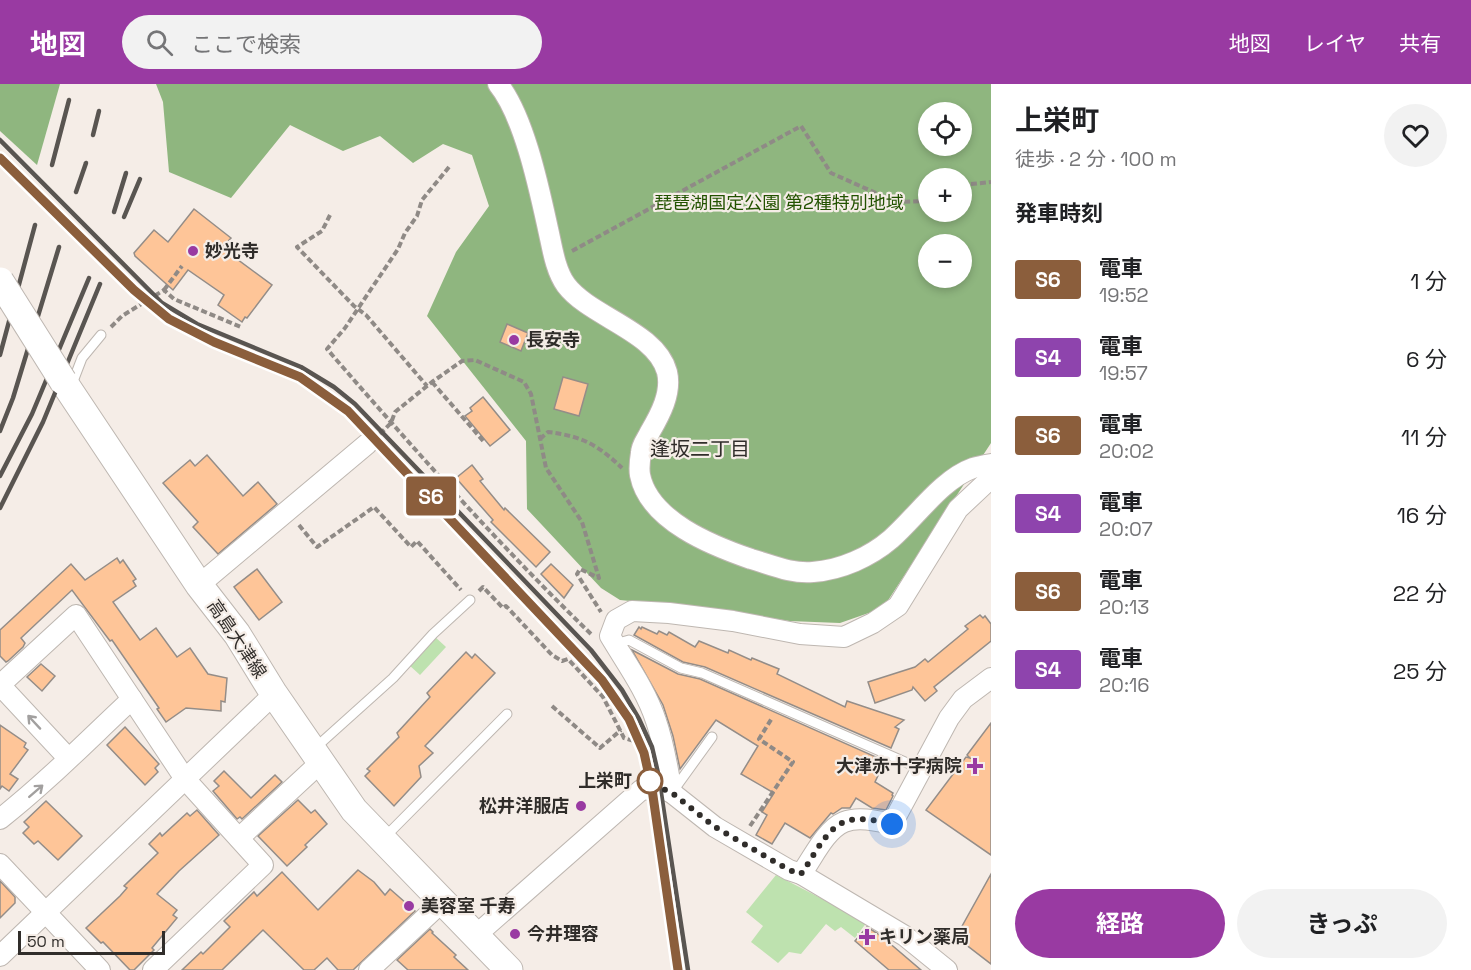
<!DOCTYPE html>
<html lang="ja">
<head>
<meta charset="utf-8">
<style>
  body { margin:0; font-family:"Space Grotesk","Noto Sans JP",sans-serif; background:#f2f2f2; color:#202124; height:100vh; display:flex; flex-direction:column; font-size:22px; white-space:nowrap }
  * { box-sizing:border-box; margin:0 }
  p { font-size:20px; color:#757577 }
  .icon { flex:none; width:33px; height:33px; fill:none; stroke:currentColor; stroke-width:2; stroke-linecap:round; stroke-linejoin:round }
  .map { position:relative; flex:1; overflow:hidden }
  .panel { display:flex; flex-direction:column; background:#fff; width:480px }
  .panel>* { flex:none }
  .badge { padding:0 12px; border-radius:4px; font-size:21px; line-height:39px }
  .controls { position:absolute; left:918px; top:18px; display:grid; gap:12px }
  .controls a { display:grid; place-items:center; width:54px; height:54px; border-radius:50%; background:#fff; box-shadow:0 3px 9px #0003; font-size:30px }
  .scale { position:absolute; left:18px; bottom:15px; width:147px; box-sizing:border-box; padding-left:6px; border:3px solid #302d2a; border-top:0; font-size:16px; line-height:21px; white-space:nowrap; color:#302d2a; -webkit-text-stroke:4px #f5ede7; paint-order:stroke }
  .you { position:absolute; width:30px; height:30px; margin:-15px; border:4px solid #fff; border-radius:50%; background:#1a73e8; box-shadow:0 0 0 9px #1a73e833 }
  .map>.badge { position:absolute; translate:-50% -50%; box-shadow:0 0 0 3px #fff }
  h2 { padding:0 24px; font-size:22px; line-height:54px }
  .round { display:grid; place-items:center; flex:none; width:63px; height:63px; border-radius:32px; background:#f2f2f2 }
  .overview { display:flex; align-items:center; justify-content:space-between; height:102px; padding:0 24px }
  h1 { font-size:28px; font-weight:700; line-height:45px }
  .primary-button { display:flex; gap:12px; margin-top:auto; padding:12px 24px }
  .primary-button a { flex:1; height:69px; border-radius:36px; background:#993aa2; color:#fff; font-size:24px; font-weight:700; line-height:69px; text-align:center }
  .primary-button a+a { background:#f2f2f2; color:#202124 }
  ul { padding:0; list-style:none }
  li { display:flex; align-items:center; gap:18px; height:78px; padding:0 24px }
  li div { flex:1 }
  li b { display:block; font-size:22px }
  li em { font-style:normal }
  li .badge { min-width:66px; font-weight:700; text-align:center }
  header { display:flex; align-items:center; gap:36px; box-sizing:border-box; height:84px; padding:0 30px; background:#993aa2; color:#fff }
  header strong { font-size:28px }
  nav { display:flex; gap:33px; margin-inline-start:auto; font-size:21px }
  .search { width:420px; height:54px; background:#f2f2f2; display:flex; align-items:center; gap:15px; box-sizing:border-box; padding:0 21px; border-radius:33px; color:#757577; font-size:22px }
  main { display:flex; flex:1; min-height:0 }
  .map>svg:first-child { display:block }
</style>
</head>
<body>
<header>
<strong>地図</strong>
<div class="search"><svg class="icon" aria-label="search" viewBox="0 0 24 24"><circle cx="10" cy="10" r="6"/><path d="M15 15l6 6"/></svg>ここで検索</div>
<nav><a>地図</a><a>レイヤ</a><a>共有</a></nav>
</header>
<main>
<div class="map">
<svg width="991" height="886" viewBox="0 0 991 886">
  <rect width="100%" height="100%" fill="#f5ede7"/>
  <g fill="#bee2af">
    <polygon points="434,552 446,563 420,591 408,580"/>
    <polygon points="776,791 867,838 855,854 841,843 835,847 826,840 801,870 789,868 778,879 751,858 763,842 746,828"/>
  </g>
  <g fill="#8fb67f" fill-rule="evenodd">
    <polygon points="0,0 60,0 37,81 0,47"/>
    <path d="M156,0H991V359L883,524L840,539L789,537L724,526L620,516L601,504L527,425L526,357L427,232L456,168L489,122L472,71L443,60L413,79L380,52L343,67L290,41L231,114L169,88L163,18ZM928,28H962V62H928ZM928,94H962V128H928ZM928,160H962V194H928Z"/>
  </g>
  <g fill="#fec598" stroke="#948d88" stroke-width="1.5">
    <polygon points="194,125 231,154 222,164 272,201 247,234 245,233 242,238 218,221 224,211 188,186 173,206 135,172 134,169 154,146 168,158"/>
    <polygon points="507,240 528,249 521,267 500,258"/>
    <polygon points="563,293 588,300 579,332 554,325"/>
    <polygon points="483,313 510,346 490,362 465,332 472,327 470,324"/>
    <polygon points="207,371 243,412 258,398 277,420 218,470 193,443 198,438 163,399 190,376 195,382"/>
    <polygon points="472,381 483,395 480,397 504,426 505,424 550,468 536,483 491,438 493,436 456,394"/>
    <polygon points="117,474 120,479 123,476 136,495 133,497 136,502 113,518 140,556 156,544 177,573 190,564 208,590 227,594 225,618 221,617 221,627 186,624 166,638 157,625 159,624 112,556 110,557 72,506 21,554 25,559 23,563 8,577 6,578 0,572 0,546 71,480 85,496"/>
    <polygon points="551,480 573,501 564,514 541,490"/>
    <polygon points="257,485 282,518 259,536 234,503"/>
    <polygon points="980,531 983,534 985,532 991,540 991,557 934,603 937,607 925,617 913,603 912,606 875,619 868,598 915,583 925,575 928,578 968,545 965,542"/>
    <polygon points="639,543 641,545 642,543 657,550 659,547 667,551 669,548 695,563 699,557 728,569 729,566 751,576 752,574 779,585 777,590 845,623 847,617 904,636 895,643 899,645 891,664 705,583 683,578 634,551"/>
    <polygon points="632,566 678,590 700,595 885,677 875,698 893,709 892,711 893,712 886,726 872,724 856,714 850,724 842,724 833,730 831,729 810,754 785,739 772,760 756,751 767,731 762,728 774,709 741,690 758,662 716,636 680,685 673,652 663,621"/>
    <polygon points="466,568 472,574 475,570 495,589 425,662 433,669 419,682 421,693 394,722 365,692 370,687 367,685 399,653 397,649 430,613 427,609"/>
    <polygon points="41,580 55,592 42,607 27,593"/>
    <polygon points="991,639 991,771 926,726 966,673 970,674 967,671"/>
    <polygon points="0,641 26,659 24,663 28,666 10,690 18,695 9,707 2,702 0,705"/>
    <polygon points="125,643 159,680 155,684 158,688 145,701 107,661"/>
    <polygon points="224,687 251,714 275,691 282,698 242,735 240,733 237,735 213,707 219,702 214,697"/>
    <polygon points="298,716 311,729 315,726 327,740 305,761 307,763 287,782 258,752"/>
    <polygon points="46,717 82,752 58,776 38,757 34,760 23,749 29,743 24,738"/>
    <polygon points="197,726 219,751 179,787 157,810 177,826 173,831 177,834 152,864 154,866 134,886 130,886 103,858 101,859 86,844 120,812 127,804 124,802 158,769 149,760 160,749 162,752 187,729 190,732"/>
    <polygon points="358,786 374,798 385,811 390,805 415,827 353,886 338,886 327,874 314,886 304,886 263,846 222,886 182,886 201,868 203,870 230,843 224,837 254,808 257,812 282,788 318,826"/>
    <polygon points="991,790 991,880 956,853"/>
    <polygon points="0,797 15,813 15,819 0,834"/>
    <polygon points="867,843 880,851 921,886 889,886 855,857"/>
    <polygon points="430,845 433,848 432,849 456,871 454,873 468,886 408,886 397,876"/>
  </g>
  <g fill="none" stroke-linecap="round" stroke-linejoin="round">
    <g stroke="#beb7b1" stroke-width="11">
      <g id="lane">
        <polyline points="72,300 82,274 101,251"/>
        <polyline points="615,560 629,556 681,584 702,589 921,685"/>
        <polyline points="314,665 393,594 433,550 470,516"/>
        <polyline points="673,707 712,653"/>
        <polyline points="384,754 507,630"/>
      </g>
    </g>
    <g stroke="#beb7b1" stroke-width="22">
      <g id="street">
        <path d="M498,0C524,32 539,104 548,145C552,162 555,186 566,201C590,233 656,247 667,288C672,309 660,331 650,348C647,355 641,361 641,369C640,375 639,385 640,391C649,437 713,462 751,475C772,481 791,490 813,488C841,486 870,473 891,455C916,433 942,395 973,384C979,382 985,381 991,380"/>
        <polyline points="199,501 367,360"/>
        <polyline points="68,674 0,601 76,531 185,695 263,781 153,886"/>
        <path d="M672,709C668,684 664,660 656,637C646,606 626,579 610,552L616,536L632,527L669,529L733,537L800,550L844,553L873,539L898,522L958,425L991,394"/>
        <path d="M0,735C47,698 88,656 132,615"/>
        <polyline points="239,754 320,679"/>
        <polyline points="0,780 100,886"/>
        <path d="M801,790C813,774 825,746 844,738C858,732 878,737 892,740L949,634L963,615L991,594"/>
        <polyline points="475,852 641,706 661,704 672,709 715,743 789,786 801,790 905,852 947,886"/>
        <polyline points="0,872 274,610"/>
        <polyline points="369,886 442,818"/>
      </g>
    </g>
    <g stroke="#beb7b1" stroke-width="29">
      <polyline id="secondary" points="63,297 199,501 237,550 274,610 354,726 509,886"/>
    </g>
    <g stroke="#8f8a86" stroke-width="4" stroke-dasharray="6 3" stroke-linecap="butt">
      <path d="M449,83L422,116L417,132L405,149L398,165L345,244L327,265C412,363 499,461 592,551"/>
      <polyline points="962,101 991,98"/>
      <polyline points="330,131 322,147 297,163 354,222 366,231 427,302"/>
      <polyline points="572,167 801,42 831,89 896,118 928,117"/>
      <polyline points="164,206 182,182"/>
      <polyline points="111,243 122,232 164,206 174,215 241,243"/>
      <polyline points="432,298 485,359"/>
      <polyline points="380,350 391,339 395,328 432,298 462,277 475,276 524,298 531,310 546,384 582,438 599,494 580,485 577,490 601,528"/>
      <path d="M540,355L548,348C582,352 598,361 622,384"/>
      <polyline points="299,441 317,463 374,423 411,463 417,457 461,506"/>
      <polyline points="479,507 483,503 503,524 506,522 552,571 562,577 568,575 603,613 624,654 644,660"/>
      <polyline points="552,622 600,664 621,646"/>
      <polyline points="750,742 793,678 759,655 772,634"/>
    </g>
    <use href="#lane" stroke="#fff" stroke-width="9"/>
    <use href="#street" stroke="#fff" stroke-width="20"/>
    <use href="#secondary" stroke="#fff" stroke-width="27"/>
    <g stroke="#595551" stroke-width="4.5">
      <polyline points="93,51 99,27"/>
      <polyline points="0,56 162,219 197,240 301,283 334,303 355,320 591,566 622,606 639,635 652,663 658,689 688,886"/>
      <polyline points="0,74 134,206 169,235 214,258 300,293 348,327 602,596 629,635 644,669 652,705 678,886"/>
      <polyline points="52,81 69,16"/>
      <polyline points="76,108 86,79"/>
      <polyline points="114,128 126,89"/>
      <polyline points="124,133 140,95"/>
      <polyline points="0,271 35,141"/>
      <polyline points="0,347 13,314 59,163"/>
      <polyline points="0,392 32,330 89,194"/>
      <polyline points="0,424 43,338 100,200"/>
    </g>
    <g stroke="#beb7b1" stroke-width="29" stroke-linecap="butt">
      <polyline id="secondary-bridge" points="0,197 63,297"/>
    </g>
    <use href="#secondary-bridge" stroke="#fff" stroke-width="27"/>
  </g>
  <defs><path id="oneway-shaft" d="M-6 0H5M1.5-3L5.5 0L1.5 3" fill="none" stroke-width="1.6" stroke-linecap="round" stroke-linejoin="round" transform="scale(1.5)"/></defs>
  <g stroke="#a2a09f">
    <use href="#oneway-shaft" transform="translate(34 638) rotate(-133)"/>
    <use href="#oneway-shaft" transform="translate(36 707) rotate(-41)"/>
  </g>
  <g fill="none" stroke-linecap="round" stroke-linejoin="round">
    <g stroke="#fff" stroke-width="14">
      <polyline id="line" points="0,74 134,206 169,235 214,258 300,293 348,327 602,596 629,635 644,669 652,705 678,886"/>
    </g>
    <use href="#line" stroke="#8b5e3c" stroke-width="9"/>
    <path stroke="#302d2a" stroke-width="6" stroke-dasharray="0 10.8" d="M650,697L652,705L661,704L672,709L715,743L789,786L801,790C813,774 825,746 844,738C858,732 878,737 892,740"/>
  </g>
  <g fill="#993aa2" stroke="#f5ede7" stroke-width="2">
    <circle cx="193" cy="167" r="6"/>
    <circle cx="514" cy="256" r="6"/>
    <path d="M972 673h6v6h6v6h-6v6h-6v-6h-6v-6h6z"/>
    <circle cx="581" cy="722" r="6"/>
    <circle cx="409" cy="822" r="6"/>
    <circle cx="515" cy="850" r="6"/>
    <path d="M864 844h6v6h6v6h-6v6h-6v-6h-6v-6h6z"/>
  </g>
  <circle fill="#fff" stroke="#8b5e3c" stroke-width="3" cx="650" cy="697" r="12"/>
  <g text-anchor="middle" stroke-width="4.5" stroke-linejoin="round" paint-order="stroke">
    <g font-size="18" fill="#225200" stroke="#f5ede7">
      <text x="779" y="125">琵琶湖国定公園 第2種特別地域</text>
    </g>
    <g font-size="18" font-weight="bold" fill="#302d2a" stroke="#f5ede7" text-anchor="start">
      <text x="205" y="173">妙光寺</text>
      <text x="526" y="262">長安寺</text>
      <text x="962" y="688" text-anchor="end">大津赤十字病院</text>
      <text x="569" y="728" text-anchor="end">松井洋服店</text>
      <text x="421" y="828">美容室 千寿</text>
      <text x="527" y="856">今井理容</text>
      <text x="879" y="859">キリン薬局</text>
    </g>
    <g font-size="18" fill="#302d2a" stroke="#f5ede7">
      <text transform="translate(237 555) rotate(56)" y="6">高島大津線</text>
    </g>
    <g font-size="18" font-weight="bold" fill="#302d2a" stroke="#f5ede7" text-anchor="end">
      <text x="632" y="703">上栄町</text>
    </g>
    <g font-size="20" fill="#302d2a" stroke="#f5ede7">
      <text x="700" y="372">逢坂二丁目</text>
    </g>
  </g>
</svg>
<div class="controls">
<a><svg class="icon" aria-label="locate" viewBox="0 0 24 24"><circle cx="12" cy="12" r="6"/><path d="M12 2v4M12 18v4M2 12h4M18 12h4"/></svg></a>
<a>+</a>
<a>−</a>
</div>
<div class="scale">50 m</div>
<div class="you" style="left:892px;top:740px"></div>
<b class="badge" style="left:431px;top:412px;background:#8b5e3c;color:#fff">S6</b>
</div>
<section class="panel">
<div class="overview"><div><h1>上栄町</h1><p>徒歩 · 2 分 · 100 m</p></div><a class="round"><svg class="icon" aria-label="heart" viewBox="0 0 24 24"><path d="M12 20l-8-8c-3-5 5-10 8-4 3-6 11-1 8 4z"/></svg></a></div>
<h2>発車時刻</h2>
<ul>
<li><span class="badge" style="background:#8b5e3c;color:#fff">S6</span><div><b>電車</b><p>19:52</p></div><em>1 分</em></li>
<li><span class="badge" style="background:#8e44ad;color:#fff">S4</span><div><b>電車</b><p>19:57</p></div><em>6 分</em></li>
<li><span class="badge" style="background:#8b5e3c;color:#fff">S6</span><div><b>電車</b><p>20:02</p></div><em>11 分</em></li>
<li><span class="badge" style="background:#8e44ad;color:#fff">S4</span><div><b>電車</b><p>20:07</p></div><em>16 分</em></li>
<li><span class="badge" style="background:#8b5e3c;color:#fff">S6</span><div><b>電車</b><p>20:13</p></div><em>22 分</em></li>
<li><span class="badge" style="background:#8e44ad;color:#fff">S4</span><div><b>電車</b><p>20:16</p></div><em>25 分</em></li>
</ul>
<div class="primary-button"><a>経路</a><a>きっぷ</a></div>
</section>
</main>
</body>
</html>
